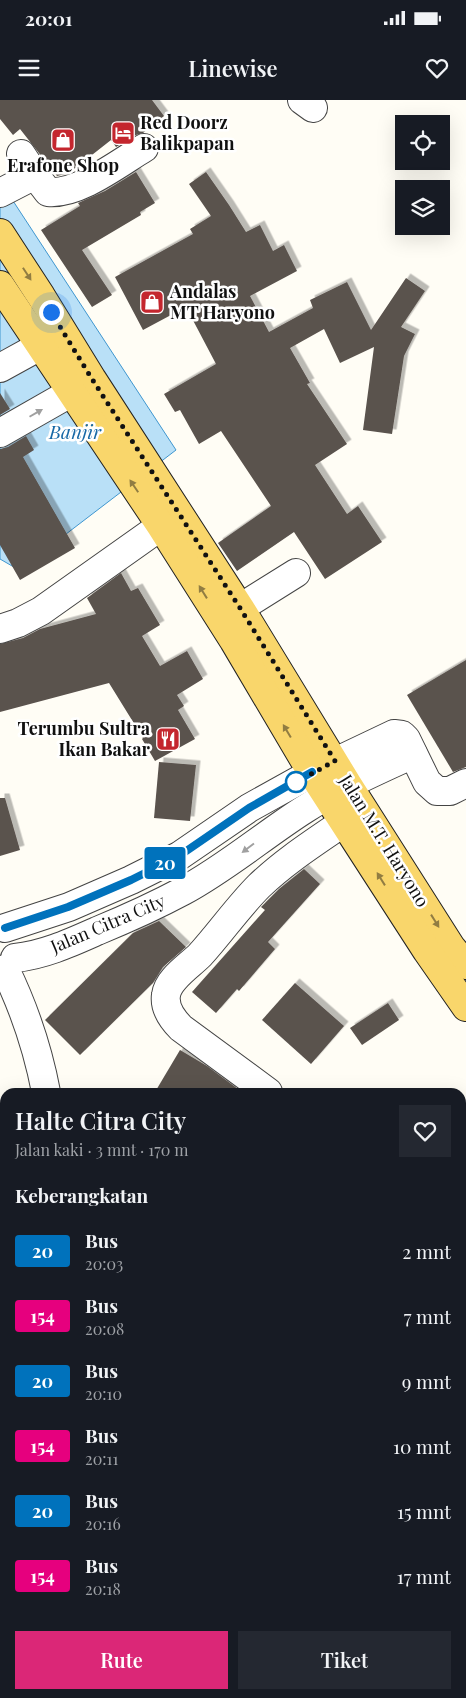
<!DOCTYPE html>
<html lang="id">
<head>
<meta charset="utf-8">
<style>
  body { margin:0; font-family:"Playfair Display",serif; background:#242831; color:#f1f3f6; height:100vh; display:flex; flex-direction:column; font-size:19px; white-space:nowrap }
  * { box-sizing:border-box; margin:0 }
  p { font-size:16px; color:#9ea1a6 }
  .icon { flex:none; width:28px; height:28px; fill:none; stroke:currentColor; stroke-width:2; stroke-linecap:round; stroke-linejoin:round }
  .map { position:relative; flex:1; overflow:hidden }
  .drawer { position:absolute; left:0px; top:988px; width:466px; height:611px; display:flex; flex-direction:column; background:#171b24; border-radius:15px 15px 0 0; box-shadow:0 5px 20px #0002 }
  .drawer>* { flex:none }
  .badge { padding:0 10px; border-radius:4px; font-size:18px; line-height:32px }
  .fabs { position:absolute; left:395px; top:15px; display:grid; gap:10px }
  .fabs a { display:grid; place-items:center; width:55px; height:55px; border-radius:0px; background:#171b24; box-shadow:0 5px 20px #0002; font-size:25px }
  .you { position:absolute; width:25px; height:25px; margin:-12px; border:4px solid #fff; border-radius:50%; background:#1a73e8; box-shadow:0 0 0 8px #1a73e833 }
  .map>.badge { position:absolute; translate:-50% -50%; box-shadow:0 0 0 2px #fff }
  h2 { padding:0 15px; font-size:19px; line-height:45px }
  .round { display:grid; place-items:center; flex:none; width:52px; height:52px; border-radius:0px; background:#242831 }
  .head { display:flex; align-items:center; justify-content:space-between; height:85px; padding:0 15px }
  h1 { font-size:24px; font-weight:600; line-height:38px }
  .button { display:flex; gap:10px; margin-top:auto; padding:10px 15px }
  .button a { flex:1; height:58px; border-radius:0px; background:#db2777; color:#fff; font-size:20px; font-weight:600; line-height:58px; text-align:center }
  .button a+a { background:#242831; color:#f1f3f6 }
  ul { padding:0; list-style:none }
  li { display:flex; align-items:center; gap:15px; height:65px; padding:0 15px }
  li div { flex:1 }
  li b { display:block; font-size:19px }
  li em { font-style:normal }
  li .badge { min-width:55px; font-weight:700; text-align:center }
  .status { display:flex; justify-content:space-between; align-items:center; height:35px; padding:0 25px; background:#171b24; direction:ltr }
  .status svg { height:14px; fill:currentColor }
  header { display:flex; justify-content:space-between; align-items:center; height:65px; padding:0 15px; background:#171b24; font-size:22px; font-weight:600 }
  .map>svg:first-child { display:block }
</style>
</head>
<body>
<div class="status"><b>20:01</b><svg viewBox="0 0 49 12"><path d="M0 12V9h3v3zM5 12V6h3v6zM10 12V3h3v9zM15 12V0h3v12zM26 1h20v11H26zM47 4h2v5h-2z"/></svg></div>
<header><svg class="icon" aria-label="menu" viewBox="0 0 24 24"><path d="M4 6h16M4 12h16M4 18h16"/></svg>Linewise<svg class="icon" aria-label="heart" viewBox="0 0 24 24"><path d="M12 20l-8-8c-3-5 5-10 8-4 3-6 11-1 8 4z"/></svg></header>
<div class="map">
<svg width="466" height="1598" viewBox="0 0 466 1598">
  <defs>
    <filter id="shadow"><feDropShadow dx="4.5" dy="-4.5" stdDeviation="0" flood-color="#0004"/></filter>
  </defs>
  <rect width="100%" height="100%" fill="#fffdf5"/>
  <polygon fill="#b9e0f7" stroke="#3f96cf" points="0,81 176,350 19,470 0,459"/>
  <g fill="#5a524d" filter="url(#shadow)">
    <polygon points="0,0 152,0 164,16 143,33 136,35 116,47 111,40 69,73 57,76 20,29 13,35 0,19"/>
    <polygon points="136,72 155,103 140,112 141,115 82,150 112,195 92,207 41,130 80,106 78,103 105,91"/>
    <polygon points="206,72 229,105 246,132 260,125 273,151 284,145 297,171 250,196 269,232 313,208 310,200 347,182 371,230 406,178 425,191 401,227 415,234 404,256 392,334 363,330 374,247 340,263 324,229 290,248 310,283 307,284 347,344 315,365 347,414 358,406 382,442 325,479 294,432 237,471 218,443 271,406 221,331 199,344 180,310 175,312 164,294 216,264 186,207 143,230 115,177 193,134 190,129 211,116 189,84"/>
    <polygon points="0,293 10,309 0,315"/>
    <polygon points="26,336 34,350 23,357 75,448 20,480 0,445 0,349 8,347"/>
    <polygon points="121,473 131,491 138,488 160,525 142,536 160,566 187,551 203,579 177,595 184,606 178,610 195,639 155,661 142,639 143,638 109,583 0,612 0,544 23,538 40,529 96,514 87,498"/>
    <polygon points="466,560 466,667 453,672 407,595"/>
    <polygon points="159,662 196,665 190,721 154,718"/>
    <polygon points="0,698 5,698 20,750 0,756"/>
    <polygon points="304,769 320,784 268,842 275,849 239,891 237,889 216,913 192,892 265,810 261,807 279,789"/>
    <polygon points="159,821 186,847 163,867 153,883 80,955 45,920 133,833"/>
    <polygon points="295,883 344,926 311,964 262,920"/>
    <polygon points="388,903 399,920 362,945 350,928"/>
    <polygon points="180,950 207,966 242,992 155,992"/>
  </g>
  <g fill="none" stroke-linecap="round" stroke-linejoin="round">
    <g stroke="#444" stroke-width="30">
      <g id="minor">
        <polyline points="302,0 313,8"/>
        <path d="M35,75L48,92C78,95 119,63 144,48"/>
        <polyline points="0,93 35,75 21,54"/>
        <polyline points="0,268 40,246"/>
        <polyline points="0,333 72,292"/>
        <polyline points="240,508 296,473"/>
        <polyline points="0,529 18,523 41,511 161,426"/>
        <polyline points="5,828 69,807 131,780 179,756 249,708 312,673 394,634 402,635 406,639 427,682 437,691 450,691 466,683"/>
        <path d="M15,858C44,855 70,843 97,831C126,819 155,806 183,791C226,768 264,735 305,709C339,687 377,671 413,654"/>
        <path d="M5,869C24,908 38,950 46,992"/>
        <path d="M268,992L181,928C173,920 164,908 166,895C168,879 189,866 200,855C220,833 238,807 259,786C285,761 315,742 344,722"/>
        <polyline points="0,1078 5,1075"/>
        <polyline points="461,1243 466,1246"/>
        <polyline points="461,1413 466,1417"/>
        <polyline points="0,1515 5,1511"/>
        <polyline points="379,1594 390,1598"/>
      </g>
    </g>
    <g stroke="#222" stroke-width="30">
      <g id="major">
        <polyline points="0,133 41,196 92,279 240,508 348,685 451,847 466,865"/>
        <polyline points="0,185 161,426 234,541 312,673 427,851 466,907"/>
      </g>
    </g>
    <use href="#minor" stroke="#fff" stroke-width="28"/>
    <use href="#major" stroke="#f9d66b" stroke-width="28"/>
  </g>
  <defs><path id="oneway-solid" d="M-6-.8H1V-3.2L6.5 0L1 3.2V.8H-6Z" transform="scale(1.25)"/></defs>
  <g fill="#917d42">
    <use href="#oneway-solid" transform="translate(27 174) rotate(57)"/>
    <use href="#oneway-solid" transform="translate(134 386) rotate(-124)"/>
    <use href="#oneway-solid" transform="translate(203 492) rotate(-122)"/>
    <use href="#oneway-solid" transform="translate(287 631) rotate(-121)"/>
    <use href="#oneway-solid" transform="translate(381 779) rotate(-122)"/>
    <use href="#oneway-solid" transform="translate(435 821) rotate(58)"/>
  </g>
  <g fill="#a0a0a0">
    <use href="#oneway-solid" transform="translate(36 313) rotate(-30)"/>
    <use href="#oneway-solid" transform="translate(248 748) rotate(143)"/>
  </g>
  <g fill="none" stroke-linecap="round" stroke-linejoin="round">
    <g stroke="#fff" stroke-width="11">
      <polyline id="line" points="5,828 68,807 131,780 179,756 249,708 312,672"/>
    </g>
    <use href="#line" stroke="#0072bc" stroke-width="8"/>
    <polyline stroke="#111" stroke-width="5" stroke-dasharray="0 9" points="51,212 92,279 240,508 335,661 296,682"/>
  </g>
  <defs>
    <g id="hotel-square" transform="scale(1.25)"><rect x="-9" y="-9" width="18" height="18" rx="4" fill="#c4262e" stroke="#fff"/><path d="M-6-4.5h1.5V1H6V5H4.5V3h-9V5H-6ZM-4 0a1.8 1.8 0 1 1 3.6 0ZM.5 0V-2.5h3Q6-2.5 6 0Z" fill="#fff"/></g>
    <g id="shop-square" transform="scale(1.25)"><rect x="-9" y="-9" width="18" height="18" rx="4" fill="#c4262e" stroke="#fff"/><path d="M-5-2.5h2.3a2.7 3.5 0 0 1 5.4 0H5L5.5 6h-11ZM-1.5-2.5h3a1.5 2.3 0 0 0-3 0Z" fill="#fff"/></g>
    <g id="restaurant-square" transform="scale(1.25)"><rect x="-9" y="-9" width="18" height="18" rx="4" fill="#c4262e" stroke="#fff"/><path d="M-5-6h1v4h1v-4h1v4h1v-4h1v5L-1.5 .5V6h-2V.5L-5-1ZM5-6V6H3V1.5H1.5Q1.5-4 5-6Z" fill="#fff"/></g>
  </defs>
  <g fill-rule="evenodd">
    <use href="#hotel-square" x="123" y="33"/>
    <use href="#shop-square" x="63" y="40"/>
    <use href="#shop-square" x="152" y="202"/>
    <use href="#restaurant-square" x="168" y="639"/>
  </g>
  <circle fill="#fff" stroke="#0072bc" stroke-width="2.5" cx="296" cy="682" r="10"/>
  <g text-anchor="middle" stroke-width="5" stroke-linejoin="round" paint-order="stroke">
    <g font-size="18" font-weight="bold" fill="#111" stroke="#fff" text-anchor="start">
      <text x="140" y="29">Red Doorz<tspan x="140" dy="21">Balikpapan</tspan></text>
      <text x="63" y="72" text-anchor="middle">Erafone Shop</text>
      <text x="170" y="198">Andalas<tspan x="170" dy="21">MT Haryono</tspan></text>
      <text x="150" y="635" text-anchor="end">Terumbu Sultra<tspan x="150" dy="21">Ikan Bakar</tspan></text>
    </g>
    <g font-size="18" fill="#111" stroke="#fff">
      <text transform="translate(384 741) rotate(58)" y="6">Jalan M.T. Haryono</text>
      <text transform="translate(108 824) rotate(-23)" y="6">Jalan Citra City</text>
    </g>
    <g font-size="19" font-style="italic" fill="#1768a6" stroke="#fff">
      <text x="75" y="339">Banjir</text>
    </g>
  </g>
</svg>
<div class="fabs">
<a><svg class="icon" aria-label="locate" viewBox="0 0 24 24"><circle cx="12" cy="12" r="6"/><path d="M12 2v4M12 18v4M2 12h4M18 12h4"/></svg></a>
<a><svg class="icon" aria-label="layers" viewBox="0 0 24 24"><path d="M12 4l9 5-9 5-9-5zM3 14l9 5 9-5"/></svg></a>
</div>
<div class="you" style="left:51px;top:212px"></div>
<b class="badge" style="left:165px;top:763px;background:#0072bc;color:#fff">20</b>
<section class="drawer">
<div class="head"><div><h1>Halte Citra City</h1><p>Jalan kaki · 3 mnt · 170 m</p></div><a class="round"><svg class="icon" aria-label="heart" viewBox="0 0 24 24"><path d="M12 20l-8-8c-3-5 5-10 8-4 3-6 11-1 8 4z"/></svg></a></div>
<h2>Keberangkatan</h2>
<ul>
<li><span class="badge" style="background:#0072bc;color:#fff">20</span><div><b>Bus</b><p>20:03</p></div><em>2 mnt</em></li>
<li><span class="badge" style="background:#e6007e;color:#fff">154</span><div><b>Bus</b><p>20:08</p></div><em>7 mnt</em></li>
<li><span class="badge" style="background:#0072bc;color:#fff">20</span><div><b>Bus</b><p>20:10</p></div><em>9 mnt</em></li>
<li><span class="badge" style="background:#e6007e;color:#fff">154</span><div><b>Bus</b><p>20:11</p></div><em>10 mnt</em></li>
<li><span class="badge" style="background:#0072bc;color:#fff">20</span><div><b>Bus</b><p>20:16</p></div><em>15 mnt</em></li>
<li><span class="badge" style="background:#e6007e;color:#fff">154</span><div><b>Bus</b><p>20:18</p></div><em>17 mnt</em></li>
</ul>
<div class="button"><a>Rute</a><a>Tiket</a></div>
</section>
</div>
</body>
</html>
